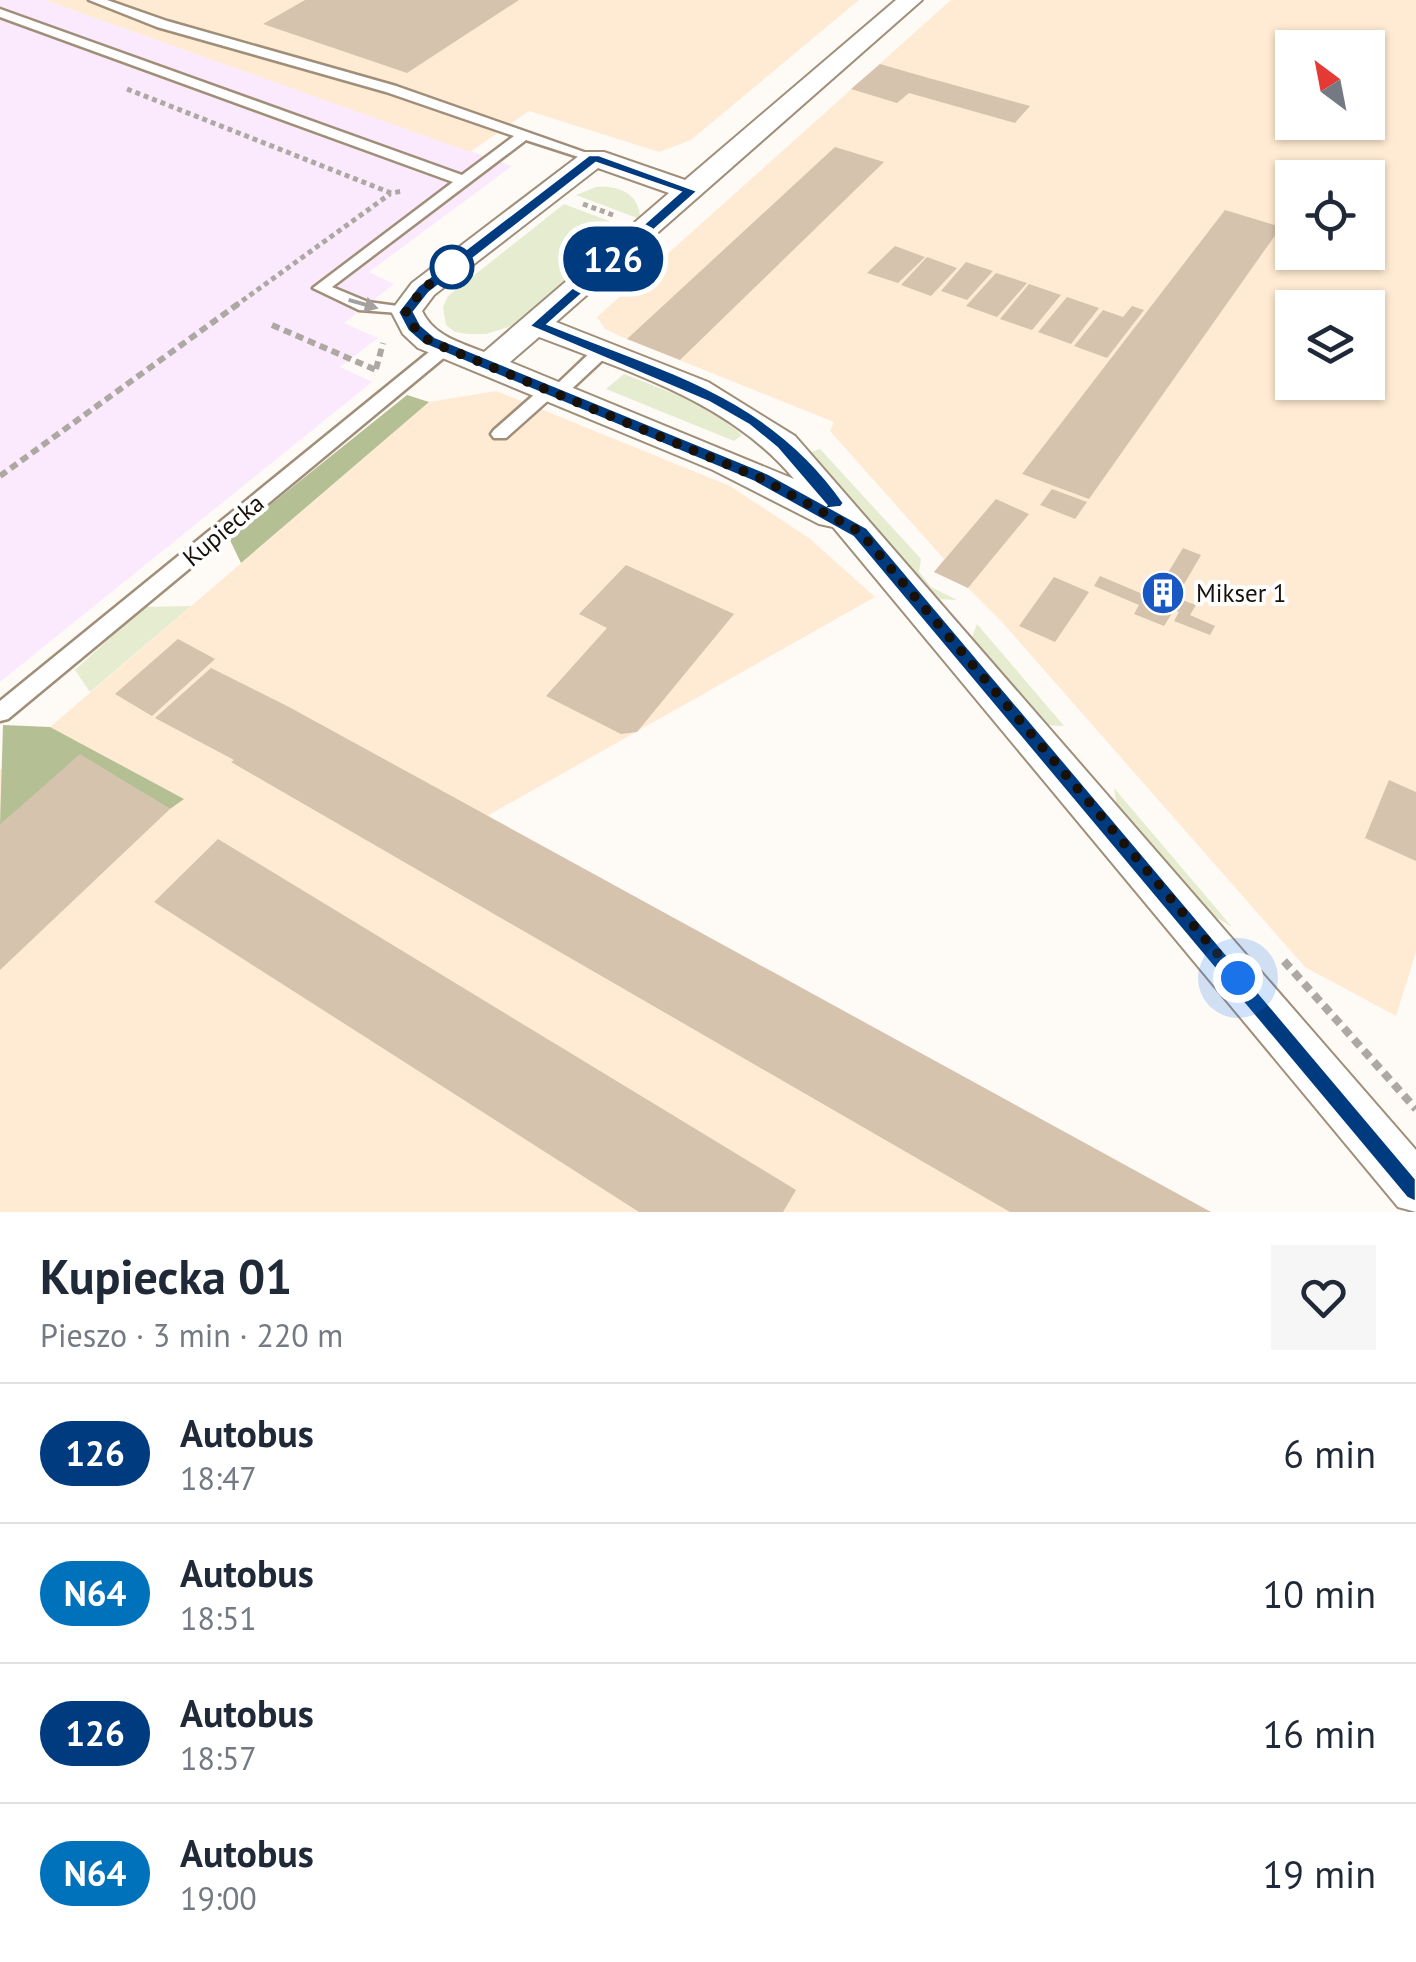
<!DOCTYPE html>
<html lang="pl">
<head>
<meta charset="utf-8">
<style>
  body { margin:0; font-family:"PT Sans",sans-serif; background:#f6f6f7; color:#1f2937; height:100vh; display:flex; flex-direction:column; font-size:38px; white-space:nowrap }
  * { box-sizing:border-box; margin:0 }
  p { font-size:32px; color:#747a83 }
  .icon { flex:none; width:55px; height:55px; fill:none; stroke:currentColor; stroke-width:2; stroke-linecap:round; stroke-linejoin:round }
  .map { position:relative; height:1212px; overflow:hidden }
  .sheet { display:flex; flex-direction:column; background:#fff; flex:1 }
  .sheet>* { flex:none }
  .badge { padding:0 20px; border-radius:32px; font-size:35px; line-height:65px }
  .needle { width:65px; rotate:328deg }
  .fabs { position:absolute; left:1275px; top:30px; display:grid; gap:20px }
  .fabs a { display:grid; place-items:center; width:110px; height:110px; border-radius:0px; background:#fff; box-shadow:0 2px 8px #0004; font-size:50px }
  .you { position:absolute; width:50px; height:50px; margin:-25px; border:8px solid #fff; border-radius:50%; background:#1a73e8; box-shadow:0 0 0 15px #1a73e833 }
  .map>.badge { position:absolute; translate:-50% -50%; box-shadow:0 0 0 5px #fff }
  .round { display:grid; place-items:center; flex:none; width:105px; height:105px; border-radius:0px; background:#f6f6f7 }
  .summary { display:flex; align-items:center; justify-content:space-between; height:170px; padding:0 40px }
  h1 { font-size:48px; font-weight:800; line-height:75px }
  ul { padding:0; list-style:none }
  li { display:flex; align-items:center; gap:30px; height:140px; padding:0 40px; border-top:2px solid #e0e1e3 }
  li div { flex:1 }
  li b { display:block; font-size:38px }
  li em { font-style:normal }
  li .badge { min-width:110px; font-weight:700; text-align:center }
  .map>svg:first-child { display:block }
</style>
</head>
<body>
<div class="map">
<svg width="1416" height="1212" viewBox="0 0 1416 1212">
  <rect width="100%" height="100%" fill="#fefaf5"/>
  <polygon fill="#fbeafd" points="0,0 45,0 512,166 369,272 394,284 344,323 378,338 340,367 372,382 0,682"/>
  <g fill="#ffebd3" fill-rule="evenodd">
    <polygon points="45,0 859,0 691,140 659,152 529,111 470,152"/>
    <path d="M951,0H1416V952L1396,1016L1305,967L1002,622L968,588L934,572L944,559L830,431L834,422L622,337L605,329L597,317ZM1292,48H1368V122H1292ZM1292,178H1368V252H1292ZM1292,308H1368V382H1292Z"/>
    <polygon points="496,391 730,486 809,538 875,597 487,816 1198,1212 0,1212 0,770 429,402"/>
  </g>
  <g fill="#e5eccf">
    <path d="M596,187C619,185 640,194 640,219L576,195Z"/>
    <polygon points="564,204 630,229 515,325 486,334 468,334 455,332 446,325 443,307 448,296"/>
    <polygon points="624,374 728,415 723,419 742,435 734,441 606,389"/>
    <polygon points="820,449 921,559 919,572 931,587 957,600 937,599 808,453"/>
    <polygon points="191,606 90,692 75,670 144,607"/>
    <polygon points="977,624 1064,726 1046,725 972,637"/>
    <polygon points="1114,788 1232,927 1209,913 1117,807"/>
  </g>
  <g fill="#b4bf93">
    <polygon points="407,395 429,402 241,563 229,538"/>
    <polygon points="3,725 50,727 184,799 170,809 80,755 0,825"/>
  </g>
  <g fill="#d6c3ad">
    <polygon points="305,0 519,0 407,73 263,24"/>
    <polygon points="880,64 925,77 1030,106 1015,123 909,93 897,103 851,89"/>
    <polygon points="835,147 884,162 680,360 627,339"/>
    <polygon points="1225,210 1281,227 1089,499 1022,474"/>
    <polygon points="895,246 925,257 898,283 867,273"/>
    <polygon points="927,257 957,268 931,296 901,285"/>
    <polygon points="966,262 993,271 967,300 941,291"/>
    <polygon points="996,273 1027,283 997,317 966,306"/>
    <polygon points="1029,284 1061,295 1032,330 1000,319"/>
    <polygon points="1067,297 1099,308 1071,344 1038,332"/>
    <polygon points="1132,306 1144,310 1107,358 1074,346 1103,310 1123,317"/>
    <polygon points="1052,489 1087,502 1075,519 1040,505"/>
    <polygon points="996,499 1029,514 968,588 934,572"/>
    <polygon points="1183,548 1201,555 1176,598 1196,605 1190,615 1215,626 1210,635 1174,621 1179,612 1174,610 1164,626 1134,614 1139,605 1094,586 1100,576 1145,595 1149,588 1157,591"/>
    <polygon points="626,565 734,614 637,732 621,734 546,696 607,628 579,614"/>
    <polygon points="1054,577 1089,592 1055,642 1019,626"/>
    <polygon points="178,639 215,659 152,716 115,694"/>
    <polygon points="211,668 289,707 1211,1212 1010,1212 231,762 234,760 155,718"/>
    <polygon points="80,754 170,809 0,970 0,825"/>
    <polygon points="1389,780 1416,792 1416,861 1365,838"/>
    <polygon points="218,839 796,1190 783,1212 639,1212 154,902"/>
  </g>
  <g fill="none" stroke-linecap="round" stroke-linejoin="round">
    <g stroke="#a08e79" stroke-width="5">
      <g id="service">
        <polygon points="89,0 107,0 167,21 396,86 601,158 594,162 526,140 332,287 368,302 412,308 412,314 359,310 313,288 453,182 0,17 0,9 462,175 514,136 386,92 157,27"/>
        <polygon points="446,342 452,343 452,351 8,719 0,721 0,701 440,343"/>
        <polygon points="602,346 608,347 608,355 563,397 552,397 506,438 494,438 491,434 494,430 544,386 555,386 596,347"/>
      </g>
    </g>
    <g stroke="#a08e79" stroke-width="4">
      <path id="minor" d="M896,0H922L556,322L708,382L795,436L1416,1150V1212L1398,1207L833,527L819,524L713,470L418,348L403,334L391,311L412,283L584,152H604L685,180ZM598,168L669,193L484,352C459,342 434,336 422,311L434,295ZM539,337C630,372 730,402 794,479L510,362Z"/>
    </g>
    <g stroke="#ada8a2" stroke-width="5" stroke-dasharray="5 4" stroke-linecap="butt">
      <polyline points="127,89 391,193 404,191"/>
      <polyline points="583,204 613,215"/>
      <polyline points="235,306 390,194"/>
    </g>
    <g stroke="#ada8a2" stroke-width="6" stroke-dasharray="8 5" stroke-linecap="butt">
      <polyline points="272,325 376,370"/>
      <polyline points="376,369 383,343"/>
      <polyline points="0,476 238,304"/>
    </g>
    <polyline stroke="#ada8a2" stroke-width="8" stroke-dasharray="9 6" stroke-linecap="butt" points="1284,961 1416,1109"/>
    <use href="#service" fill="#fff" fill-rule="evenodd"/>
    <use href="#minor" fill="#fff" fill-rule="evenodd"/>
  </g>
  <defs><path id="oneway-solid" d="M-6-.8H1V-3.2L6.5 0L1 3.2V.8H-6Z" transform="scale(2.5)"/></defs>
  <use fill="#a3a09d" href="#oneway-solid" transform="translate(363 304) rotate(16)"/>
  <path fill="#003b80" stroke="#fff" stroke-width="2.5" fill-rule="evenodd" d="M589,155H599L698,191L548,324C663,371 769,395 844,503L841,507L831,508L867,528L1416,1179V1202L1407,1198L853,537L754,482L423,344L408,331L398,312L418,286ZM596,163L680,192L529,326L709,402L749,425L777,448L827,506L767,473L435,337L421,325L414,312L429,293Z"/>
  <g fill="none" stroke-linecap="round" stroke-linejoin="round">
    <polyline stroke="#181109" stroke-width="10" stroke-dasharray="0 18" points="452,267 455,265 423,289 406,312 414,327 429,341 760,478 860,532 1238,978"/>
  </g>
  <defs>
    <g id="building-disc" transform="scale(2.25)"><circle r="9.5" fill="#1957c3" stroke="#fff"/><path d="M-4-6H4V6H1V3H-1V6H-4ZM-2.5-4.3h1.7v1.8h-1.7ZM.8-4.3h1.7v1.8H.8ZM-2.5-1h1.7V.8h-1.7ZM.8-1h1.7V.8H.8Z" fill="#fff"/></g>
  </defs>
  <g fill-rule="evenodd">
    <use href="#building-disc" x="1163" y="593"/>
  </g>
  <circle fill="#fff" stroke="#003b80" stroke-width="5" cx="452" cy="267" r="20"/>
  <g text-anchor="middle" stroke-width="8" stroke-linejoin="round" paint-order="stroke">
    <g font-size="25" fill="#181109" stroke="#fff">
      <text transform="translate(223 530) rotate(-40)" y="9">Kupiecka</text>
    </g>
    <g font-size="25" fill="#181109" stroke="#fff" text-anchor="start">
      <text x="1196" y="602">Mikser 1</text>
    </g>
  </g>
</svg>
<div class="fabs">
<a><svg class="needle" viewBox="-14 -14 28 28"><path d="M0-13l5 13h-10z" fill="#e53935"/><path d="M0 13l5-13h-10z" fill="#747a83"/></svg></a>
<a><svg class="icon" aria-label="locate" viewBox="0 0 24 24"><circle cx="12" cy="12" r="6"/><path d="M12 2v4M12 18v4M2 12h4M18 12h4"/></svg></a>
<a><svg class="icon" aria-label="layers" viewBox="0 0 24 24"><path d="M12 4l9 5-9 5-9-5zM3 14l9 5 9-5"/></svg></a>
</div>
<div class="you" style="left:1238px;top:978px"></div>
<b class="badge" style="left:613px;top:259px;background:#003b80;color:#fff">126</b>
</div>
<section class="sheet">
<div class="summary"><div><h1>Kupiecka 01</h1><p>Pieszo · 3 min · 220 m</p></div><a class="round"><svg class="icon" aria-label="heart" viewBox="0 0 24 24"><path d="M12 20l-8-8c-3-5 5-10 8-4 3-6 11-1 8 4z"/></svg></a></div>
<ul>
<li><span class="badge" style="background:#003b80;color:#fff">126</span><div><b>Autobus</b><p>18:47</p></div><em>6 min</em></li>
<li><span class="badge" style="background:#0072bc;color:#fff">N64</span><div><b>Autobus</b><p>18:51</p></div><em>10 min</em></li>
<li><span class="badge" style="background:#003b80;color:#fff">126</span><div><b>Autobus</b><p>18:57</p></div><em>16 min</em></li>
<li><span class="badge" style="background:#0072bc;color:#fff">N64</span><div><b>Autobus</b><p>19:00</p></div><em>19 min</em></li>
</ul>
</section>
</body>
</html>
